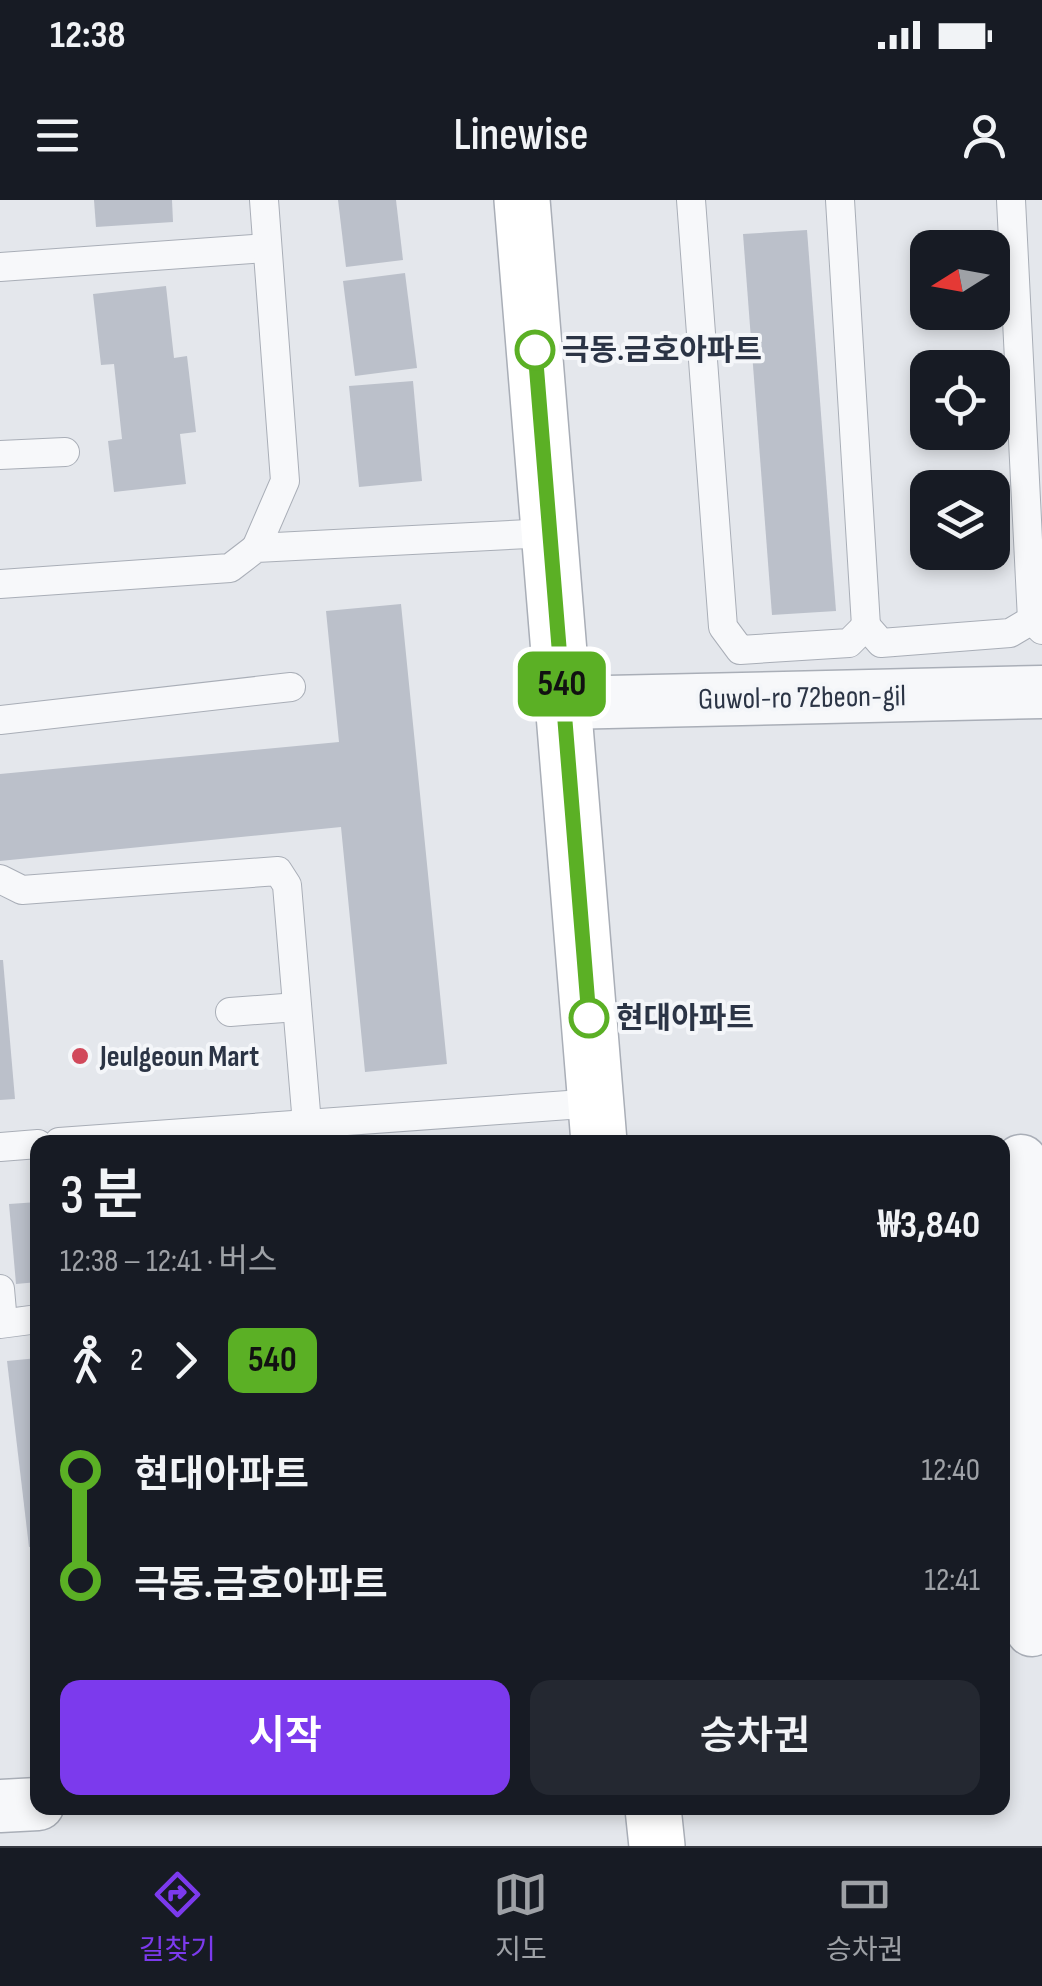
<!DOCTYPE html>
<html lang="ko">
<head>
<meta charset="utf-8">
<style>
  body { margin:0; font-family:"Sofia Sans Condensed","Noto Sans KR",sans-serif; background:#242831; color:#f1f3f6; height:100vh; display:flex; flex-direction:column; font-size:38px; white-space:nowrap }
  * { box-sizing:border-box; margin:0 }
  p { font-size:32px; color:#9ea1a6 }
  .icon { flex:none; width:55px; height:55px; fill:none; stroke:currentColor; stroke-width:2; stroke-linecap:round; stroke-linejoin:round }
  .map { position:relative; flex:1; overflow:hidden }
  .details { position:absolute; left:30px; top:935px; width:980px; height:680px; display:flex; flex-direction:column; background:#171b24; border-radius:20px; box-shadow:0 5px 15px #0003 }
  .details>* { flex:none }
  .badge { padding:0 20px; border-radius:15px; font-size:35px; line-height:65px }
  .needle { width:65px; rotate:259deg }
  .controls { position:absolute; left:910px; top:30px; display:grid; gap:20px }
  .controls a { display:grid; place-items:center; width:100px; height:100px; border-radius:20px; background:#171b24; box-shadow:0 5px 15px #0003; font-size:50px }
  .map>.badge { position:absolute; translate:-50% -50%; box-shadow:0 0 0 5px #fff }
  .legs { display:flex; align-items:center; gap:15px; height:110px; padding:0 30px; font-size:32px }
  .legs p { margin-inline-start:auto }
  .head { display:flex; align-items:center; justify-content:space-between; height:170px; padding:0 30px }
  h1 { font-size:55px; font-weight:600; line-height:75px }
  .action { display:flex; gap:20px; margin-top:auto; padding:20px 30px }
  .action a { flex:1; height:115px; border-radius:20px; background:#7c3aed; color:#fff; font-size:40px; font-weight:600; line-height:115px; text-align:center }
  .action a+a { background:#242831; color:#f1f3f6 }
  ul { padding:0 30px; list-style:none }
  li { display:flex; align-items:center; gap:35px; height:110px; font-size:38px }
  li i { display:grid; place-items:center; width:15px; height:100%; margin:0 12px; background:currentColor }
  li i::after { content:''; width:25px; height:25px; margin:-12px; border:8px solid; border-radius:50%; background:#171b24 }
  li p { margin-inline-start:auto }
  li:first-child i { background:linear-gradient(#0000 50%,currentColor 0) }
  li:last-child i { background:linear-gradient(currentColor 50%,#0000 0) }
  .status { display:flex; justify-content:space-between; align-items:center; height:70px; padding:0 50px; background:#171b24; direction:ltr }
  .status svg { height:28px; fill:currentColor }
  header { display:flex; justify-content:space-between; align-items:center; height:130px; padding:0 30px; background:#171b24; font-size:45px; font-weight:600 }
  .tab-bar { display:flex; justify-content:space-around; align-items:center; height:140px; border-top:2px solid #363941; background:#171b24; font-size:28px; color:#9ea1a6 }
  .tab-bar a { display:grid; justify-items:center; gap:5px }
  .tab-bar .current { color:#7c3aed }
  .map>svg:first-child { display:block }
</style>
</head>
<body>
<div class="status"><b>12:38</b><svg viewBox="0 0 49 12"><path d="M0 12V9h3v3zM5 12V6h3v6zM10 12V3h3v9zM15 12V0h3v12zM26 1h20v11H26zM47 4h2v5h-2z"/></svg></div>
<header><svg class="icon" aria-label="menu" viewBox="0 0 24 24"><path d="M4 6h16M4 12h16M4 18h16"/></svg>Linewise<svg class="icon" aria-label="person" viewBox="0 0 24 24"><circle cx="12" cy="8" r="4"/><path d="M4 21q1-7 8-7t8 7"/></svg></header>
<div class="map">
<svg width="1042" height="1646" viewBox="0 0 1042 1646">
  <rect width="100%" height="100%" fill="#e4e7ec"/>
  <g fill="#bbc0ca">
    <polygon points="94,0 172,0 173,22 96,27"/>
    <polygon points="338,0 396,0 403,60 346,67"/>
    <polygon points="807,30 836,411 772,415 743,34"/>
    <polygon points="405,73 417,168 355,176 343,81"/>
    <polygon points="166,86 174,158 187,156 196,232 180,234 186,284 114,292 108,241 122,239 114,164 101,165 93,94"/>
    <polygon points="413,181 422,281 359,287 349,186"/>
    <polygon points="401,404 447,864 365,872 341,627 0,661 0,574 339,542 326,411"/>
    <polygon points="0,760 3,760 15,899 0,900"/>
    <polygon points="38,1002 38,1082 16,1084 9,1004"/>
    <polygon points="38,1158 38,1346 29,1347 7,1161"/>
  </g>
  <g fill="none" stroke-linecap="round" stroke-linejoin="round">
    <g stroke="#a9aeb7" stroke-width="30">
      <g id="lane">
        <polyline points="691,0 723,427 740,450 849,443 866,426 881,443 1010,433 1032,420 1042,430"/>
        <polyline points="840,0 866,426"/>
        <polyline points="1011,0 1032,420"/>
        <polyline points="0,67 267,48"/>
        <polyline points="0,255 65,252"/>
        <polyline points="256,348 285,281 264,0"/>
        <polyline points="0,384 230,368 256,348 549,333"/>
        <polyline points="0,520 291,487"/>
        <polyline points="0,679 22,690 278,671 287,685 307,924"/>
        <polyline points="230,812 297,807"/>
        <polyline points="59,942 596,903"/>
        <polyline points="0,947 38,944"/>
        <polyline points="0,1089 3,1123"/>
        <polyline points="0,1124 38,1119"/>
      </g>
    </g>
    <g stroke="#a9aeb7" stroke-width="55">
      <g id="street">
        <polyline points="563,503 1042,492"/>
        <polyline points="1021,961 1032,1430"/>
        <polyline points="0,1606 38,1604"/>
      </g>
    </g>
    <g stroke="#a9aeb7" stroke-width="58">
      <g id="secondary">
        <polyline points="522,0 599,942"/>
        <polyline points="653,1608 657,1646"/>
      </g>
    </g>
    <use href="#lane" stroke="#f7f8fa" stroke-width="28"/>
    <use href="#street" stroke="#f7f8fa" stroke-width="52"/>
    <use href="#secondary" stroke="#fff" stroke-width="55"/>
  </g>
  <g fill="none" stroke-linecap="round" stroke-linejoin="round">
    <g stroke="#fff" stroke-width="22">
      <polyline id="line-1" points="535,150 589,818"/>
    </g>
    <use href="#line-1" stroke="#5bb025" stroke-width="15"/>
  </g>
  <g fill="#fff" stroke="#5bb025" stroke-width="5">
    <circle cx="535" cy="150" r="18"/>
    <circle cx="589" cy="818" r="18"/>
  </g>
  <circle fill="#d1495b" stroke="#f4f6f9" stroke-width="4" cx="80" cy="856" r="10"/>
  <g text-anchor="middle" stroke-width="8" stroke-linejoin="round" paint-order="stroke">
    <g font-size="30" font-weight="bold" fill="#2b3445" stroke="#f4f6f9" text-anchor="start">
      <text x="562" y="160">극동.금호아파트</text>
      <text x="616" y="828">현대아파트</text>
    </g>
    <g font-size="30" fill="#2b3445" stroke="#f4f6f9">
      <text transform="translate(802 497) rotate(-1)" y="10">Guwol-ro 72beon-gil</text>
    </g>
    <g font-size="30" font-weight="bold" fill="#2b3445" stroke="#f4f6f9" text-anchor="start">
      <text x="100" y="866">Jeulgeoun Mart</text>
    </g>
  </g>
</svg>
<div class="controls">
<a><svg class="needle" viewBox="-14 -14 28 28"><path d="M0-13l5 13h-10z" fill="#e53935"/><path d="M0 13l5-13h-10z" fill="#9ea1a6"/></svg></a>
<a><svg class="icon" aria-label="locate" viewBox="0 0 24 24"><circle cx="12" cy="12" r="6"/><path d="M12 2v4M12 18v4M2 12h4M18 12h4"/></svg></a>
<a><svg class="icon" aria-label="layers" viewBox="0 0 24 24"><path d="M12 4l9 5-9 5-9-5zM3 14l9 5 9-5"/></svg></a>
</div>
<b class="badge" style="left:562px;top:484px;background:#5bb025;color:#111">540</b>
<section class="details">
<div class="head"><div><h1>3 분</h1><p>12:38 – 12:41 · 버스</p></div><b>₩3,840</b></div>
<div class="legs"><svg class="icon" aria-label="walk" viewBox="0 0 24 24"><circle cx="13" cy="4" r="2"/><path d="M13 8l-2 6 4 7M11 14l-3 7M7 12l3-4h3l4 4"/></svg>2<svg class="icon" aria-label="forward" viewBox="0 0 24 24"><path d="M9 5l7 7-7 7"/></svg><b class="badge" style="background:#5bb025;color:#111">540</b></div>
<ul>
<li><i style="color:#5bb025"></i><b>현대아파트</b><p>12:40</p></li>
<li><i style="color:#5bb025"></i><b>극동.금호아파트</b><p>12:41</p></li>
</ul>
<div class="action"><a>시작</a><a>승차권</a></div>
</section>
</div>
<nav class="tab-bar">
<a class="current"><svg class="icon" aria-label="directions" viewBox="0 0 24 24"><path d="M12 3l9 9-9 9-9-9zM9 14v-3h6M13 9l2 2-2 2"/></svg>길찾기</a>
<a><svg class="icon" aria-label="map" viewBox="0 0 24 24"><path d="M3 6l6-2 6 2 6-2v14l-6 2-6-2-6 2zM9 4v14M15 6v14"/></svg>지도</a>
<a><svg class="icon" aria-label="tickets" viewBox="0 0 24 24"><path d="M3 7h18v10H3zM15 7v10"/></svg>승차권</a>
</nav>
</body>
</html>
